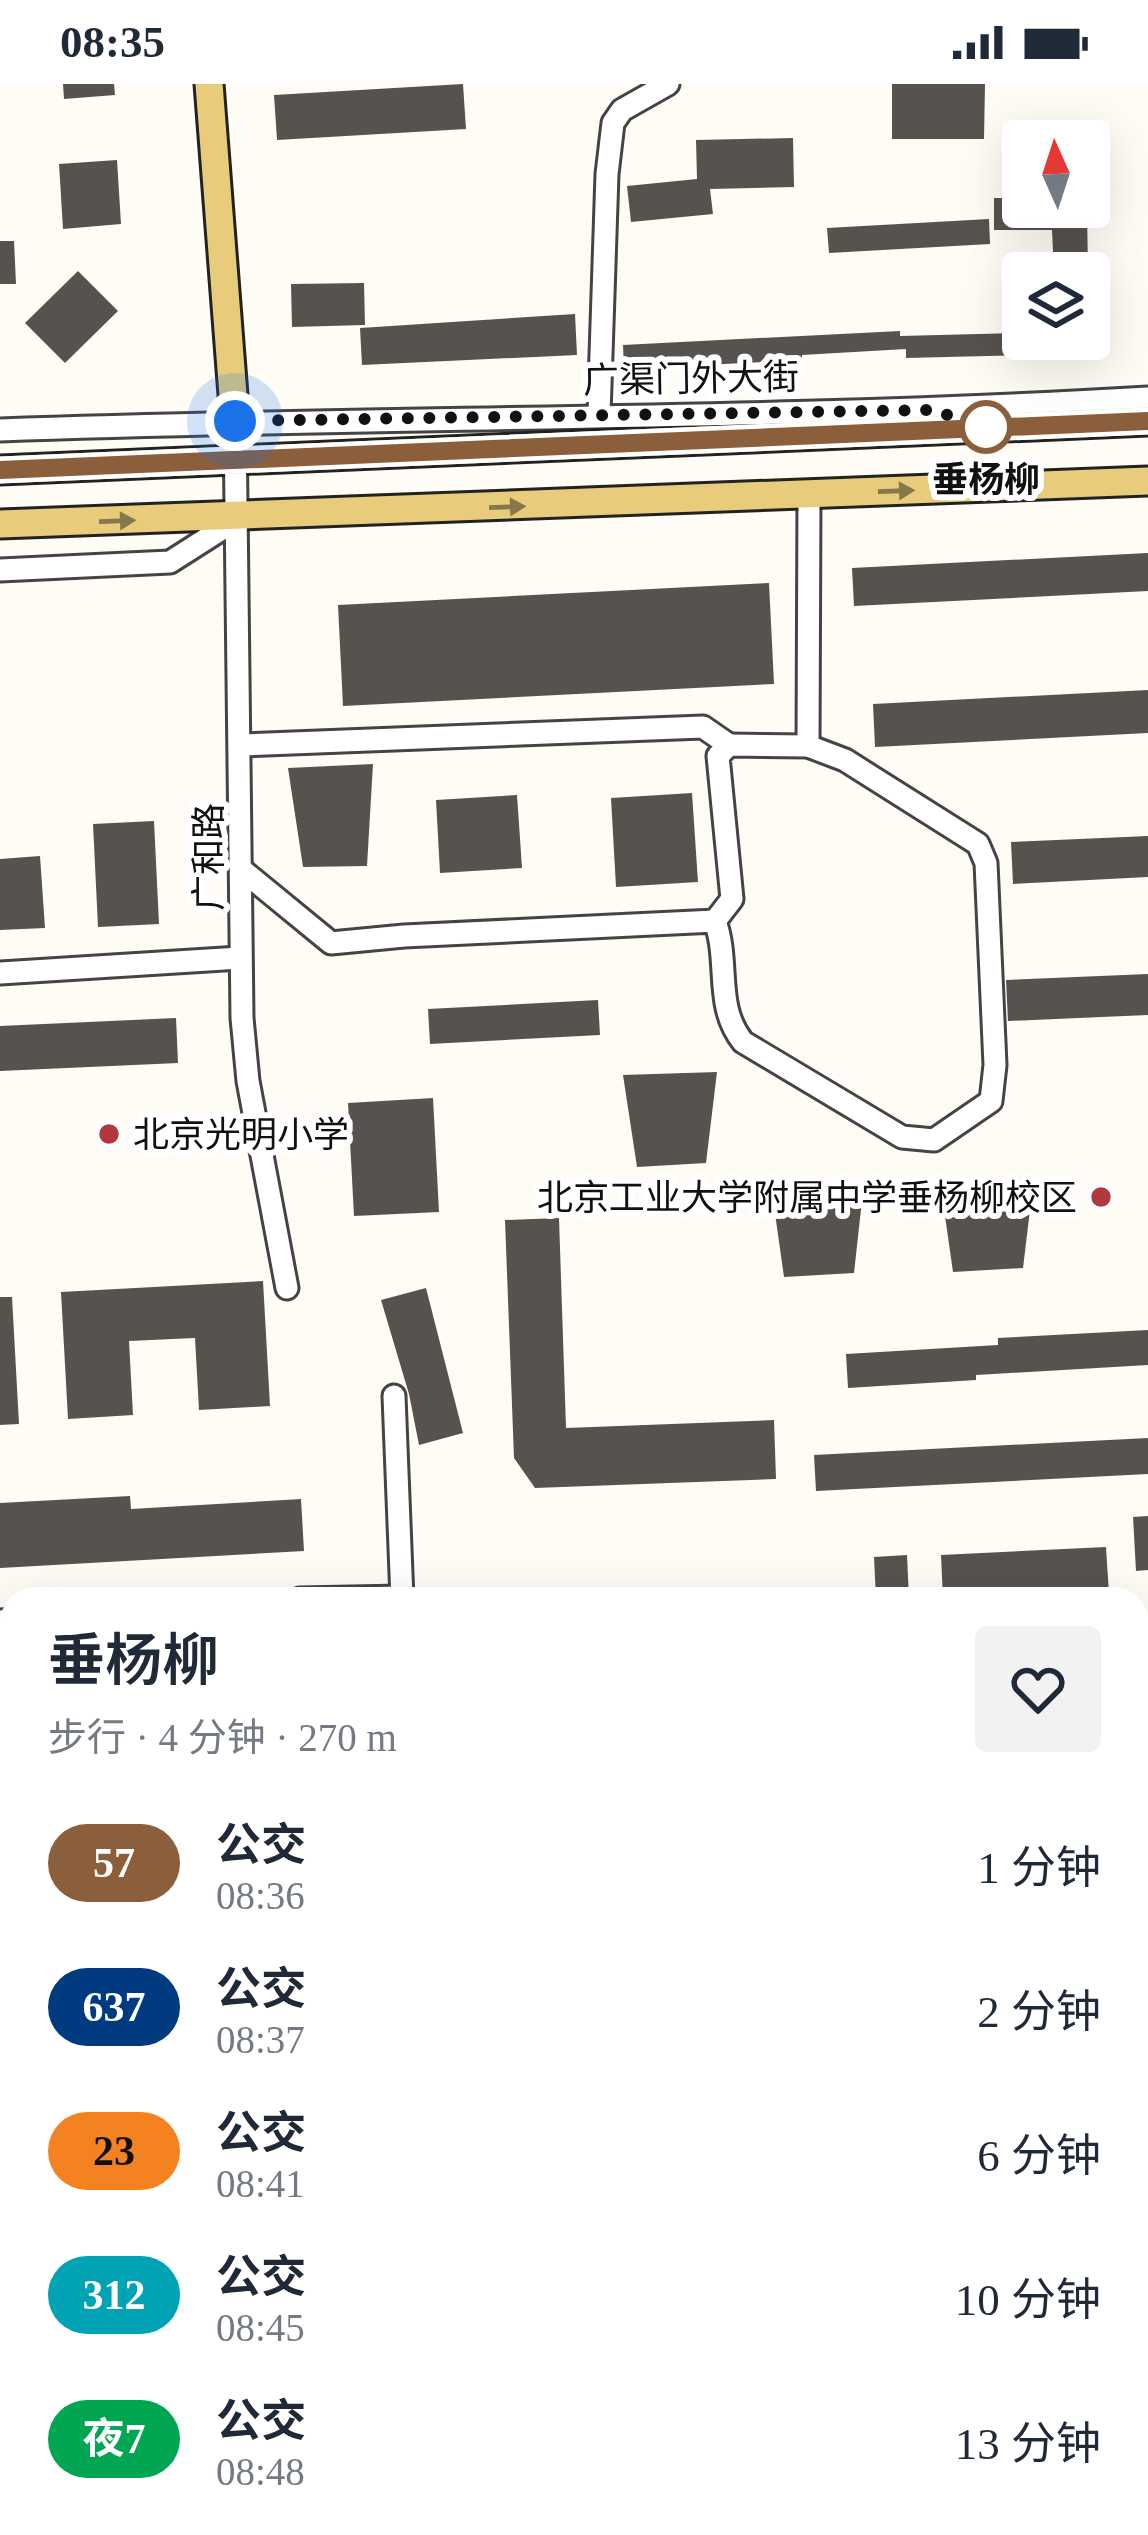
<!DOCTYPE html>
<html lang="zh">
<head>
<meta charset="utf-8">
<style>
  body { margin:0; font-family:"Times New Roman","Noto Sans SC",serif; background:#f2f2f3; color:#1f2937; height:100vh; display:flex; flex-direction:column; font-size:45px; white-space:nowrap }
  * { box-sizing:border-box; margin:0 }
  p { font-size:39px; color:#747a83 }
  .icon { flex:none; width:66px; height:66px; fill:none; stroke:currentColor; stroke-width:2; stroke-linecap:round; stroke-linejoin:round }
  .map { position:relative; flex:1; overflow:hidden }
  .side { position:absolute; left:0px; top:1503px; width:1149px; height:948px; display:flex; flex-direction:column; background:#fff; border-radius:36px 36px 0 0; box-shadow:0 12px 48px #0002 }
  .side>* { flex:none }
  .badge { padding:0 24px; border-radius:39px; font-size:42px; line-height:78px }
  .needle { width:78px; rotate:357deg }
  .tools { position:absolute; left:1002px; top:36px; display:grid; gap:24px }
  .tools a { display:grid; place-items:center; width:108px; height:108px; border-radius:12px; background:#fff; box-shadow:0 12px 48px #0002; font-size:60px }
  .you { position:absolute; width:60px; height:60px; margin:-30px; border:9px solid #fff; border-radius:50%; background:#1a73e8; box-shadow:0 0 0 18px #1a73e833 }
  .map>.badge { position:absolute; translate:-50% -50%; box-shadow:0 0 0 6px #fff }
  .round { display:grid; place-items:center; flex:none; width:126px; height:126px; border-radius:12px; background:#f2f2f3 }
  .overview { display:flex; align-items:center; justify-content:space-between; height:204px; padding:0 48px }
  h1 { font-size:57px; font-weight:600; line-height:90px }
  ul { padding:0; list-style:none }
  li { display:flex; align-items:center; gap:36px; height:144px; padding:0 48px }
  li div { flex:1 }
  li b { display:block; font-size:45px }
  li em { font-style:normal }
  li .badge { min-width:132px; font-weight:700; text-align:center }
  .status { display:flex; justify-content:space-between; align-items:center; height:84px; padding:0 60px; background:#fff; direction:ltr }
  .status svg { height:33px; fill:currentColor }
  .map>svg:first-child { display:block }
</style>
</head>
<body>
<div class="status"><b>08:35</b><svg viewBox="0 0 49 12"><path d="M0 12V9h3v3zM5 12V6h3v6zM10 12V3h3v9zM15 12V0h3v12zM26 1h20v11H26zM47 4h2v5h-2z"/></svg></div>
<div class="map">
<svg width="1148" height="2451" viewBox="0 0 1148 2451">
  <rect width="100%" height="100%" fill="#fefcf5"/>
  <g fill="#58524e">
    <polygon points="63,0 114,0 115,11 64,15"/>
    <polygon points="463,0 466,45 277,56 274,11"/>
    <polygon points="892,0 985,0 984,55 892,55"/>
    <polygon points="793,54 794,103 710,105 713,130 631,138 627,102 697,95 696,56"/>
    <polygon points="117,76 121,140 63,145 59,80"/>
    <polygon points="994,114 1023,114 1023,123 1087,123 1088,189 1054,189 1052,146 994,146"/>
    <polygon points="989,135 990,160 829,169 827,144"/>
    <polygon points="0,157 14,157 16,200 0,200"/>
    <polygon points="78,187 118,227 65,279 25,239"/>
    <polygon points="364,199 365,241 292,243 291,200"/>
    <polygon points="575,230 577,271 362,281 360,244"/>
    <polygon points="900,247 900,252 1023,249 1023,255 1067,255 1067,270 906,274 906,265 802,271 802,276 624,285 623,261"/>
    <polygon points="1148,469 1148,507 854,522 852,484"/>
    <polygon points="769,499 774,600 343,622 338,521"/>
    <polygon points="1148,606 1148,649 875,663 873,620"/>
    <polygon points="373,680 367,782 303,783 288,684"/>
    <polygon points="692,709 698,798 616,803 611,714"/>
    <polygon points="517,711 522,784 440,789 436,716"/>
    <polygon points="154,737 159,840 98,843 93,740"/>
    <polygon points="1148,752 1148,793 1013,800 1011,758"/>
    <polygon points="40,772 45,844 0,846 0,775"/>
    <polygon points="1148,890 1148,931 1008,937 1006,896"/>
    <polygon points="598,916 600,951 430,960 428,925"/>
    <polygon points="176,934 178,979 0,987 0,942"/>
    <polygon points="717,988 706,1079 637,1083 623,991"/>
    <polygon points="433,1014 439,1128 354,1132 348,1019"/>
    <polygon points="1034,1093 1023,1184 953,1188 940,1097"/>
    <polygon points="864,1098 854,1189 784,1193 771,1101"/>
    <polygon points="559,1134 566,1344 774,1336 776,1395 535,1404 514,1374 505,1136"/>
    <polygon points="263,1197 270,1322 199,1326 195,1254 129,1257 133,1331 68,1335 61,1208"/>
    <polygon points="426,1204 463,1349 419,1361 409,1310 381,1216"/>
    <polygon points="0,1213 12,1213 19,1340 0,1341"/>
    <polygon points="1148,1246 1148,1281 976,1291 976,1296 848,1304 846,1270 998,1261 998,1254"/>
    <polygon points="1148,1354 1148,1390 816,1407 814,1371"/>
    <polygon points="130,1412 131,1425 301,1415 304,1467 0,1484 0,1419"/>
    <polygon points="1148,1432 1148,1486 1136,1487 1133,1433"/>
    <polygon points="1106,1463 1109,1510 943,1515 941,1471"/>
    <polygon points="907,1471 909,1515 876,1515 874,1473"/>
  </g>
  <g fill="none" stroke-linecap="round" stroke-linejoin="round">
    <g stroke="#444" stroke-width="27">
      <g id="minor">
        <polyline points="599,331 607,90 613,39 622,26 668,0"/>
        <polyline points="235,337 242,934 248,997 287,1204"/>
        <path d="M0,346C383,332 766,337 1148,314"/>
        <polyline points="0,486 170,478 239,434"/>
        <polyline points="241,661 703,643 729,661"/>
        <polyline points="808,662 809,411"/>
        <path d="M242,786L331,859L404,852L715,837L732,815L718,672L729,661L808,662L845,676L978,760L986,779L995,981L991,1017L934,1056L902,1053L743,958C714,922 730,879 715,837"/>
        <polyline points="0,889 240,874"/>
        <polyline points="394,1312 402,1515"/>
        <polyline points="300,1515 402,1513"/>
        <polyline points="0,1537 12,1536"/>
        <polyline points="1137,2140 1148,2142"/>
        <polyline points="0,2217 12,2216"/>
      </g>
    </g>
    <g stroke="#222" stroke-width="33">
      <g id="major">
        <polyline points="209,0 235,337"/>
        <polyline points="0,386 1148,337"/>
        <polyline points="0,440 1148,397"/>
      </g>
    </g>
    <use href="#minor" stroke="#fff" stroke-width="21"/>
    <use href="#major" stroke="#e8cc7b" stroke-width="27"/>
  </g>
  <defs><path id="oneway-solid" d="M-6-.8H1V-3.2L6.5 0L1 3.2V.8H-6Z" transform="scale(3)"/></defs>
  <g fill="#87784b">
    <use href="#oneway-solid" transform="translate(896 407) rotate(-2)"/>
    <use href="#oneway-solid" transform="translate(507 423) rotate(-2)"/>
    <use href="#oneway-solid" transform="translate(117 437) rotate(-2)"/>
  </g>
  <g fill="none" stroke-linecap="round" stroke-linejoin="round">
    <g stroke="#fff" stroke-width="27">
      <polyline id="line" points="0,386 1148,337"/>
    </g>
    <use href="#line" stroke="#8b5e3c" stroke-width="18"/>
    <polyline stroke="#111" stroke-width="12" stroke-dasharray="0 21.6" points="235,337 932,326 986,343"/>
  </g>
  <circle fill="#fff" stroke="#8b5e3c" stroke-width="6" cx="986" cy="343" r="24"/>
  <g fill="#b13840" stroke="#fff" stroke-width="4.5">
    <circle cx="109" cy="1050" r="12"/>
    <circle cx="1101" cy="1113" r="12"/>
  </g>
  <g text-anchor="middle" stroke-width="12" stroke-linejoin="round" paint-order="stroke">
    <g font-size="36" fill="#111" stroke="#fff">
      <text transform="translate(691 294) rotate(-1)" y="13">广渠门外大街</text>
      <text transform="translate(208 773) rotate(-90)" y="13">广和路</text>
    </g>
    <g font-size="36" font-weight="bold" fill="#111" stroke="#fff">
      <text x="986" y="408">垂杨柳</text>
    </g>
    <g font-size="36" fill="#111" stroke="#fff" text-anchor="start">
      <text x="133" y="1063">北京光明小学</text>
      <text x="1077" y="1126" text-anchor="end">北京工业大学附属中学垂杨柳校区</text>
    </g>
  </g>
</svg>
<div class="tools">
<a><svg class="needle" viewBox="-14 -14 28 28"><path d="M0-13l5 13h-10z" fill="#e53935"/><path d="M0 13l5-13h-10z" fill="#747a83"/></svg></a>
<a><svg class="icon" aria-label="layers" viewBox="0 0 24 24"><path d="M12 4l9 5-9 5-9-5zM3 14l9 5 9-5"/></svg></a>
</div>
<div class="you" style="left:235px;top:337px"></div>
<section class="side">
<div class="overview"><div><h1>垂杨柳</h1><p>步行 · 4 分钟 · 270 m</p></div><a class="round"><svg class="icon" aria-label="heart" viewBox="0 0 24 24"><path d="M12 20l-8-8c-3-5 5-10 8-4 3-6 11-1 8 4z"/></svg></a></div>
<ul>
<li><span class="badge" style="background:#8b5e3c;color:#fff">57</span><div><b>公交</b><p>08:36</p></div><em>1 分钟</em></li>
<li><span class="badge" style="background:#003b80;color:#fff">637</span><div><b>公交</b><p>08:37</p></div><em>2 分钟</em></li>
<li><span class="badge" style="background:#f58220;color:#111">23</span><div><b>公交</b><p>08:41</p></div><em>6 分钟</em></li>
<li><span class="badge" style="background:#00a3b4;color:#fff">312</span><div><b>公交</b><p>08:45</p></div><em>10 分钟</em></li>
<li><span class="badge" style="background:#00a651;color:#fff">夜7</span><div><b>公交</b><p>08:48</p></div><em>13 分钟</em></li>
</ul>
</section>
</div>
</body>
</html>
